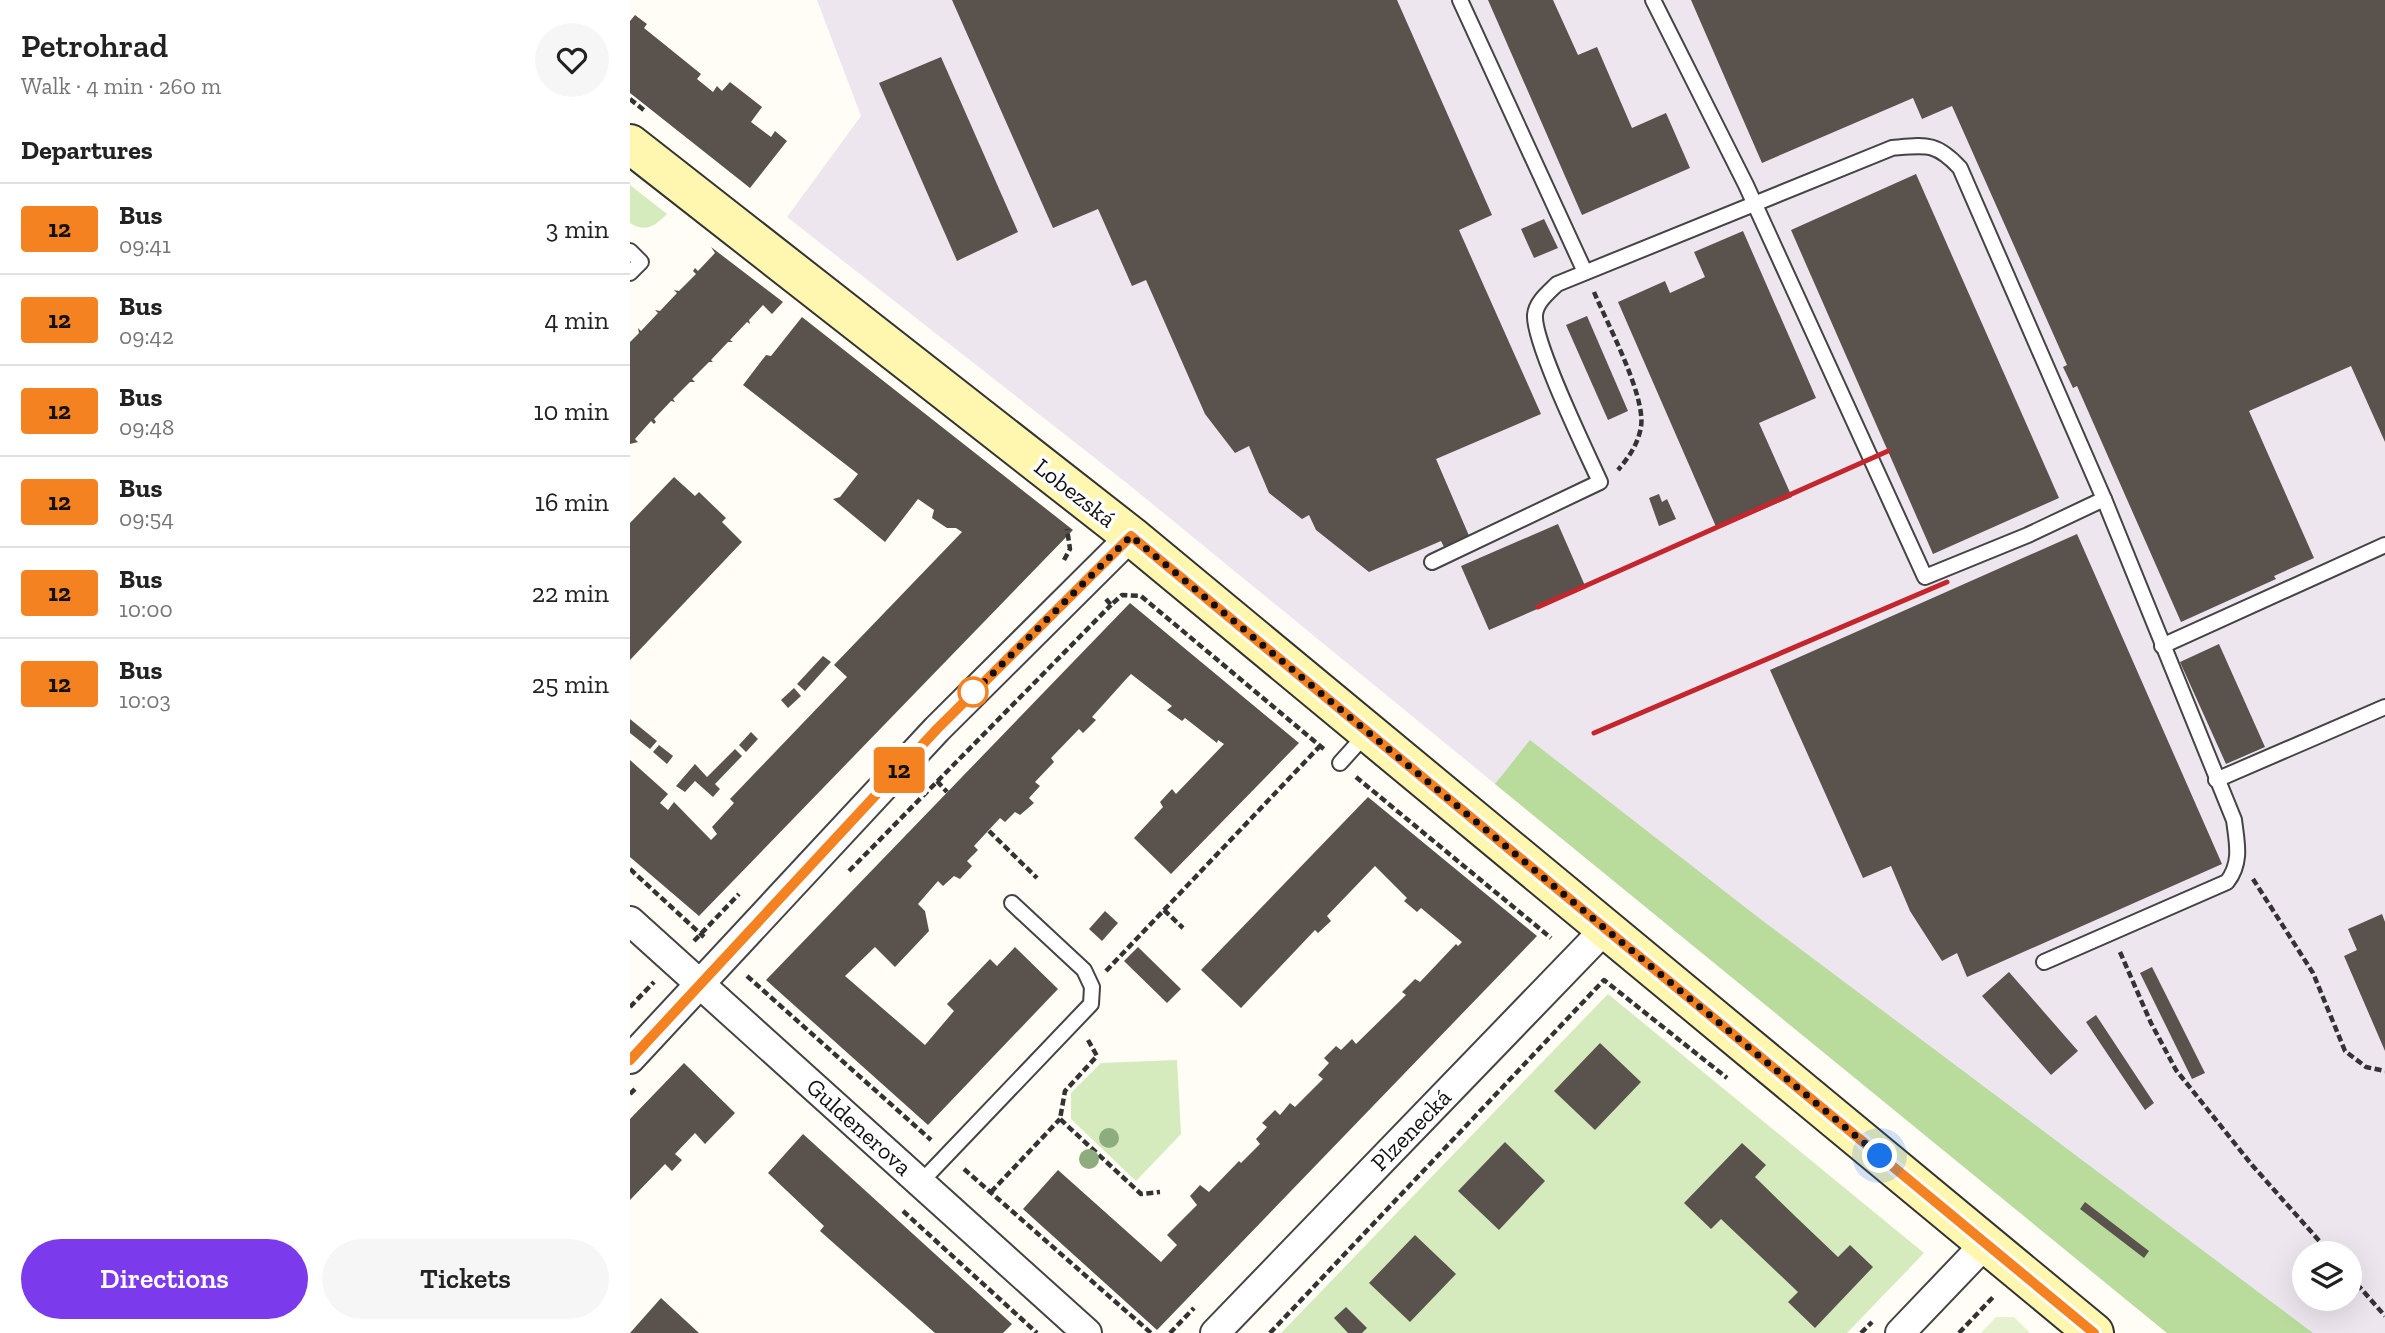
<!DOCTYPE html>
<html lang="en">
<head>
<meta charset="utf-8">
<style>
  body { margin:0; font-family:"Zilla Slab",serif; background:#f6f6f6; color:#222; height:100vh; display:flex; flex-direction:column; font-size:26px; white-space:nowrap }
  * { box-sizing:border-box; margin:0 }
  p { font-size:23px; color:#767676 }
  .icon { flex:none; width:38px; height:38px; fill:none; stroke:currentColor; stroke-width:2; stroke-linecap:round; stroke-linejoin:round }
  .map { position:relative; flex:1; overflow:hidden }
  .panel { display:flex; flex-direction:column; background:#fff; width:630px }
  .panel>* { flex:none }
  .badge { padding:0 14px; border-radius:5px; font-size:24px; line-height:46px }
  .buttons { position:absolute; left:1662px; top:1241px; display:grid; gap:14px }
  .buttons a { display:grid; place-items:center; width:70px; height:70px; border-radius:50%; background:#fff; box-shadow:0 7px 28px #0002; font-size:35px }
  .you { position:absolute; width:35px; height:35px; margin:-18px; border:5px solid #fff; border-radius:50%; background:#1a73e8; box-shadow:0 0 0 10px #1a73e833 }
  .map>.badge { position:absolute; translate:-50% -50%; box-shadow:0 0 0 4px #fff }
  h2 { padding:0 21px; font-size:26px; line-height:63px }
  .round { display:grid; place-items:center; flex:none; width:74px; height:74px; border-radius:37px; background:#f6f6f6 }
  .overview { display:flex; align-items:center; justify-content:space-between; height:119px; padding:0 21px }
  h1 { font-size:33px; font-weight:600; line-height:52px }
  .cta { display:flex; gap:14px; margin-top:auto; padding:14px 21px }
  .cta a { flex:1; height:80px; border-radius:42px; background:#7c3aed; color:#fff; font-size:28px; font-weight:600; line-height:80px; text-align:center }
  .cta a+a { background:#f6f6f6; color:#222 }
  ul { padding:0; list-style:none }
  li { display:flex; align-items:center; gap:21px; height:91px; padding:0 21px; border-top:2px solid #e0e0e0 }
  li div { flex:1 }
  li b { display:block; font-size:26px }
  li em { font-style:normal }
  li .badge { min-width:77px; font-weight:700; text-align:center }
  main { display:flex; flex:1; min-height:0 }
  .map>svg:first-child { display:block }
</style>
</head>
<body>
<main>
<section class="panel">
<div class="overview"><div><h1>Petrohrad</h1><p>Walk · 4 min · 260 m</p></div><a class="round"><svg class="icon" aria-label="heart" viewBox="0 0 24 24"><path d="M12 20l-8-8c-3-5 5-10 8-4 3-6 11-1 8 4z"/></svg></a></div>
<h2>Departures</h2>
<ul>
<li><span class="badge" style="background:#f58220;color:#111">12</span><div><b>Bus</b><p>09:41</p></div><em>3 min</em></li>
<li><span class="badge" style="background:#f58220;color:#111">12</span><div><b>Bus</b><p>09:42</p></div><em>4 min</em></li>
<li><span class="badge" style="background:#f58220;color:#111">12</span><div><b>Bus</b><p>09:48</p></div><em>10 min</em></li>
<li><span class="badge" style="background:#f58220;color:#111">12</span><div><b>Bus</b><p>09:54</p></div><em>16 min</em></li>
<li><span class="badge" style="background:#f58220;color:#111">12</span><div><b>Bus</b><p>10:00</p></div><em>22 min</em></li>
<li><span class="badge" style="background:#f58220;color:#111">12</span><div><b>Bus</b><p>10:03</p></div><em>25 min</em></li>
</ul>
<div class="cta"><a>Directions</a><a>Tickets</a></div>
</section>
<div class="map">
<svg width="1755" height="1333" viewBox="0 0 1755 1333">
  <rect width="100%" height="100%" fill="#fffdf5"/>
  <path fill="#eee6ef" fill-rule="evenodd" d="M187,0H1755V1333H1537L498,484L157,217L231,116ZM1675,1253H1720V1298H1675Z"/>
  <g fill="#d5ebbd">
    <path d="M0,185L37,214C25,226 16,233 0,223Z"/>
    <polygon points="978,994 1294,1253 1217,1333 651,1333"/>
    <polygon points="547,1060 551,1134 506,1181 441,1119 441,1093 471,1063"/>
  </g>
  <polygon fill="#b9dc9c" points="900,740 1129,918 1683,1333 1537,1333 865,784"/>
  <polygon fill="#e6f2cf" points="1366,1317 1384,1317 1400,1333 1351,1333"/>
  <g fill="#5a524d">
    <polygon points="322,0 767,0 862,215 829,230 911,414 806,459 840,538 815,549 811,541 739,572 686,530 679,515 672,519 639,493 619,446 605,453 575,414 516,280 502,286 468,209 423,228"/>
    <polygon points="858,0 923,0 948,55 967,47 1002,128 1036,113 1060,168 952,215"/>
    <polygon points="1061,0 1755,0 1755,442 1721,366 1619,411 1684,558 1644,576 1646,579 1551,622 1447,386 1443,388 1433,367 1437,365 1322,106 1292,119 1283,98 1132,163"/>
    <polygon points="5,15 17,24 14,28 71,74 67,79 83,92 87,86 92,91 100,82 132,107 121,122 141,137 145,131 157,141 120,188 0,93 0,21"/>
    <polygon points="311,57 388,232 327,261 249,83"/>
    <polygon points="1286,174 1429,498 1303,554 1161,230"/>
    <polygon points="914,219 928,248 904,258 891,229"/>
    <polygon points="1113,231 1186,398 1129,423 1162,497 1087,529 988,302 1035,281 1040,293 1075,277 1064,252"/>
    <polygon points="81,247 153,302 142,314 133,305 119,320 120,324 117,322 100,340 103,342 98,342 81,360 83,362 79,362 62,379 65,382 60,382 43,399 45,402 41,401 24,419 26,422 24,424 21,421 5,439 8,442 0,444 0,342 9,333 8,328 11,331 28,313 25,310 30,311 47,293 44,290 49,291 66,274 63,271 65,268 68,271 85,253"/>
    <polygon points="957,316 998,411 978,420 936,325"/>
    <polygon points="172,317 443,530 69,916 0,857 0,760 38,794 30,803 38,810 44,802 81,840 87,834 82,827 104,803 100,799 217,677 204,665 332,532 326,528 317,528 302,518 304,510 288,499 255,542 203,499 210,497 228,474 113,385 136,355 141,356"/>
    <polygon points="44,477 65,496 69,492 96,518 92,522 112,542 0,660 0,523"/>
    <polygon points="1029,494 1032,502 1037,499 1046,519 1029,526 1019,498"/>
    <polygon points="928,524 956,588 859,630 831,566"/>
    <polygon points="1447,534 1592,864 1337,977 1327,953 1312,961 1280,911 1261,866 1233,878 1140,670"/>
    <polygon points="500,603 669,743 541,874 504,838 533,807 530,802 542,789 546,794 594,744 588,740 587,743 555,718 552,721 537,710 542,706 501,674 498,677 462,717 466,720 453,733 449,729 421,758 424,762 405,782 410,786 399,798 404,803 390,815 385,812 375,822 370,818 344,846 348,850 337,861 342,866 330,879 324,876 313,886 308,881 288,904 295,911 299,931 265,967 245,947 215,976 295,1045 324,1011 317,1004 360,959 367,966 385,947 428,989 298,1125 136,980"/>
    <polygon points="1589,644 1635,747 1596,764 1550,662"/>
    <polygon points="193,656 201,662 175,691 167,684"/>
    <polygon points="164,688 171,696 158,708 151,700"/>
    <polygon points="0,719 27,741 20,749 0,733"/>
    <polygon points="121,732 128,739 116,752 109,745"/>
    <polygon points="29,745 43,756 37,764 23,752"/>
    <polygon points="105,749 112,756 85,784 90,789 83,797 65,781 55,792 46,786 65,764 77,777"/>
    <polygon points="738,797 907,936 527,1330 393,1209 428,1170 531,1262 547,1245 537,1235 567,1205 560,1196 570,1185 579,1192 609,1161 611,1163 630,1144 626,1139 637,1127 632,1123 645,1110 650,1115 660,1103 665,1107 693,1079 688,1075 699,1063 694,1058 706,1046 711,1050 722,1039 726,1044 776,995 772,992 785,979 790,982 826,944 828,946 832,942 791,908 787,912 774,901 777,898 745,866 697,916 701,921 688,933 685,930 611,1008 571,970"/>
    <polygon points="475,911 488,923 472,941 459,929"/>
    <polygon points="1752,914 1755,922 1755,1051 1714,956 1727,950 1718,929"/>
    <polygon points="508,947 551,989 537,1003 494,961"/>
    <polygon points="1522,967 1575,1073 1562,1079 1510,973"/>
    <polygon points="1379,972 1448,1051 1421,1075 1352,996"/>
    <polygon points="1466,1015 1524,1103 1515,1110 1456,1022"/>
    <polygon points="970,1043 1011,1082 965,1130 924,1091"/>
    <polygon points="54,1063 105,1113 75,1144 65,1133 45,1154 52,1160 42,1171 35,1164 0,1200 0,1119"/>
    <polygon points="173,1134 382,1324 373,1333 305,1333 190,1231 194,1226 138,1173"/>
    <polygon points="875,1142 915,1181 869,1230 828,1191"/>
    <polygon points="1112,1143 1136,1165 1125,1177 1166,1217 1208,1257 1220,1245 1243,1267 1185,1328 1158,1302 1168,1292 1129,1255 1091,1219 1081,1229 1054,1203"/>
    <polygon points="1455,1202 1519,1251 1514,1258 1450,1209"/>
    <polygon points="785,1235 826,1274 780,1322 739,1283"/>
    <polygon points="31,1298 69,1333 0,1333"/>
    <polygon points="716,1307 737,1328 732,1333 718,1333 704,1318"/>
  </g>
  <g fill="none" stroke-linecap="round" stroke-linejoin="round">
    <g stroke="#444" stroke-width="18">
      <g id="lane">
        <polyline points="830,0 955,272"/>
        <polyline points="1023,0 1116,185 1295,577 1398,535 1474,499"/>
        <polyline points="0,251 11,262 0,273"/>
        <path d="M802,562L970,482C956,451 903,342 905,315C906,302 919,292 927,284L1262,148C1296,145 1306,142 1330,168L1474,499L1604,820C1607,843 1612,863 1597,882L1414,962"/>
        <polyline points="1532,646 1755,545"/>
        <polyline points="710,763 737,733"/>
        <polyline points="1586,780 1755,707"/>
        <polyline points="291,1182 461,1004 462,987 454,970 382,903"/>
      </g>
    </g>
    <g stroke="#444" stroke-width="32">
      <g id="street">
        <polyline points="0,921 457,1333"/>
        <polyline points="0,1059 307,729 501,536"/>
        <polyline points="585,1333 976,928"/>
        <polyline points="1270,1333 1355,1244"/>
      </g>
    </g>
    <g stroke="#333" stroke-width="42">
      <polyline id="secondary" points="0,144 501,536 1464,1333"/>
    </g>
    <g stroke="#333" stroke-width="4.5" stroke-dasharray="7 3.5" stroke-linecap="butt">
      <polyline points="0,99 15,111"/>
      <path d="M964,292C977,323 1016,396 1011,427C1008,444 999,457 988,470"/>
      <polyline points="434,560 440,549 437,529"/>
      <polyline points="476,599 481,605 492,595 511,596 695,750"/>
      <polyline points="726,777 921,938"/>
      <polyline points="307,781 317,792"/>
      <polyline points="359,831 407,878"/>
      <polyline points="0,869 74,937"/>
      <polyline points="219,871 481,605"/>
      <polyline points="1623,879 1683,973 1715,1051 1736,1067 1755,1071"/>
      <polyline points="534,910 553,928"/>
      <polyline points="64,941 109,894"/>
      <polyline points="1490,952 1521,1023 1546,1070 1622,1165 1700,1253"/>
      <polyline points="476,971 690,746"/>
      <polyline points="117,976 301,1140"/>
      <polyline points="0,1007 24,982"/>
      <polyline points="458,1040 467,1056 435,1091 430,1119 511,1194 530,1192"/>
      <polyline points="0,1094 7,1087"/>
      <polyline points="334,1169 521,1333"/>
      <polyline points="361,1192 430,1119"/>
      <polyline points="273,1211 407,1333"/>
      <polyline points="1720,1276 1755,1316"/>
      <polyline points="540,1333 564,1308"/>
      <polyline points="640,1333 974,980 1097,1078"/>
      <polyline points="1231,1333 1242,1322"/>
      <polyline points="1329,1333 1365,1295"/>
    </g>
    <use href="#lane" stroke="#fff" stroke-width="14"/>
    <use href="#street" stroke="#fff" stroke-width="28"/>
    <use href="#secondary" stroke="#fff6b0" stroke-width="38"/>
    <g stroke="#c4262e" stroke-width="5">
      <polyline points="908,607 1258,451"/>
      <polyline points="964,733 1317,582"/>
    </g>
  </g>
  <g fill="#8dad7f">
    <circle cx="479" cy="1138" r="10"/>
    <circle cx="459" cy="1159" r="10"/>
  </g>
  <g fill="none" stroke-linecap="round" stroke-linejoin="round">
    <g stroke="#fff" stroke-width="16">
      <polyline id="line" points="0,1060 307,729 501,536 1464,1333"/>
    </g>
    <use href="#line" stroke="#f58220" stroke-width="10"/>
    <polyline stroke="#111" stroke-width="7" stroke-dasharray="0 12.6" points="343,692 340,696 501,536 1250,1156"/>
  </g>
  <circle fill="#fff" stroke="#f58220" stroke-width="3.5" cx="343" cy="692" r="14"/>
  <g text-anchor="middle" stroke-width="7" stroke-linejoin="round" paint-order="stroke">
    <g font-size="24" fill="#111" stroke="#fff">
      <text transform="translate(445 493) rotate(38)" y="8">Lobezská</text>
      <text transform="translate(229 1127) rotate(42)" y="8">Guldenerova</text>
      <text transform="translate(781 1130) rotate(-46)" y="8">Plzenecká</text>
    </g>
  </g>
</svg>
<div class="buttons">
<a><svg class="icon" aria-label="layers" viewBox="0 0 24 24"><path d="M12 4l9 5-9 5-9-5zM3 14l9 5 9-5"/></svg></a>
</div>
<div class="you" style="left:1250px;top:1156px"></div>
<b class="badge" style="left:269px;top:770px;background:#f58220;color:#111">12</b>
</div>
</main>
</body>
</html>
